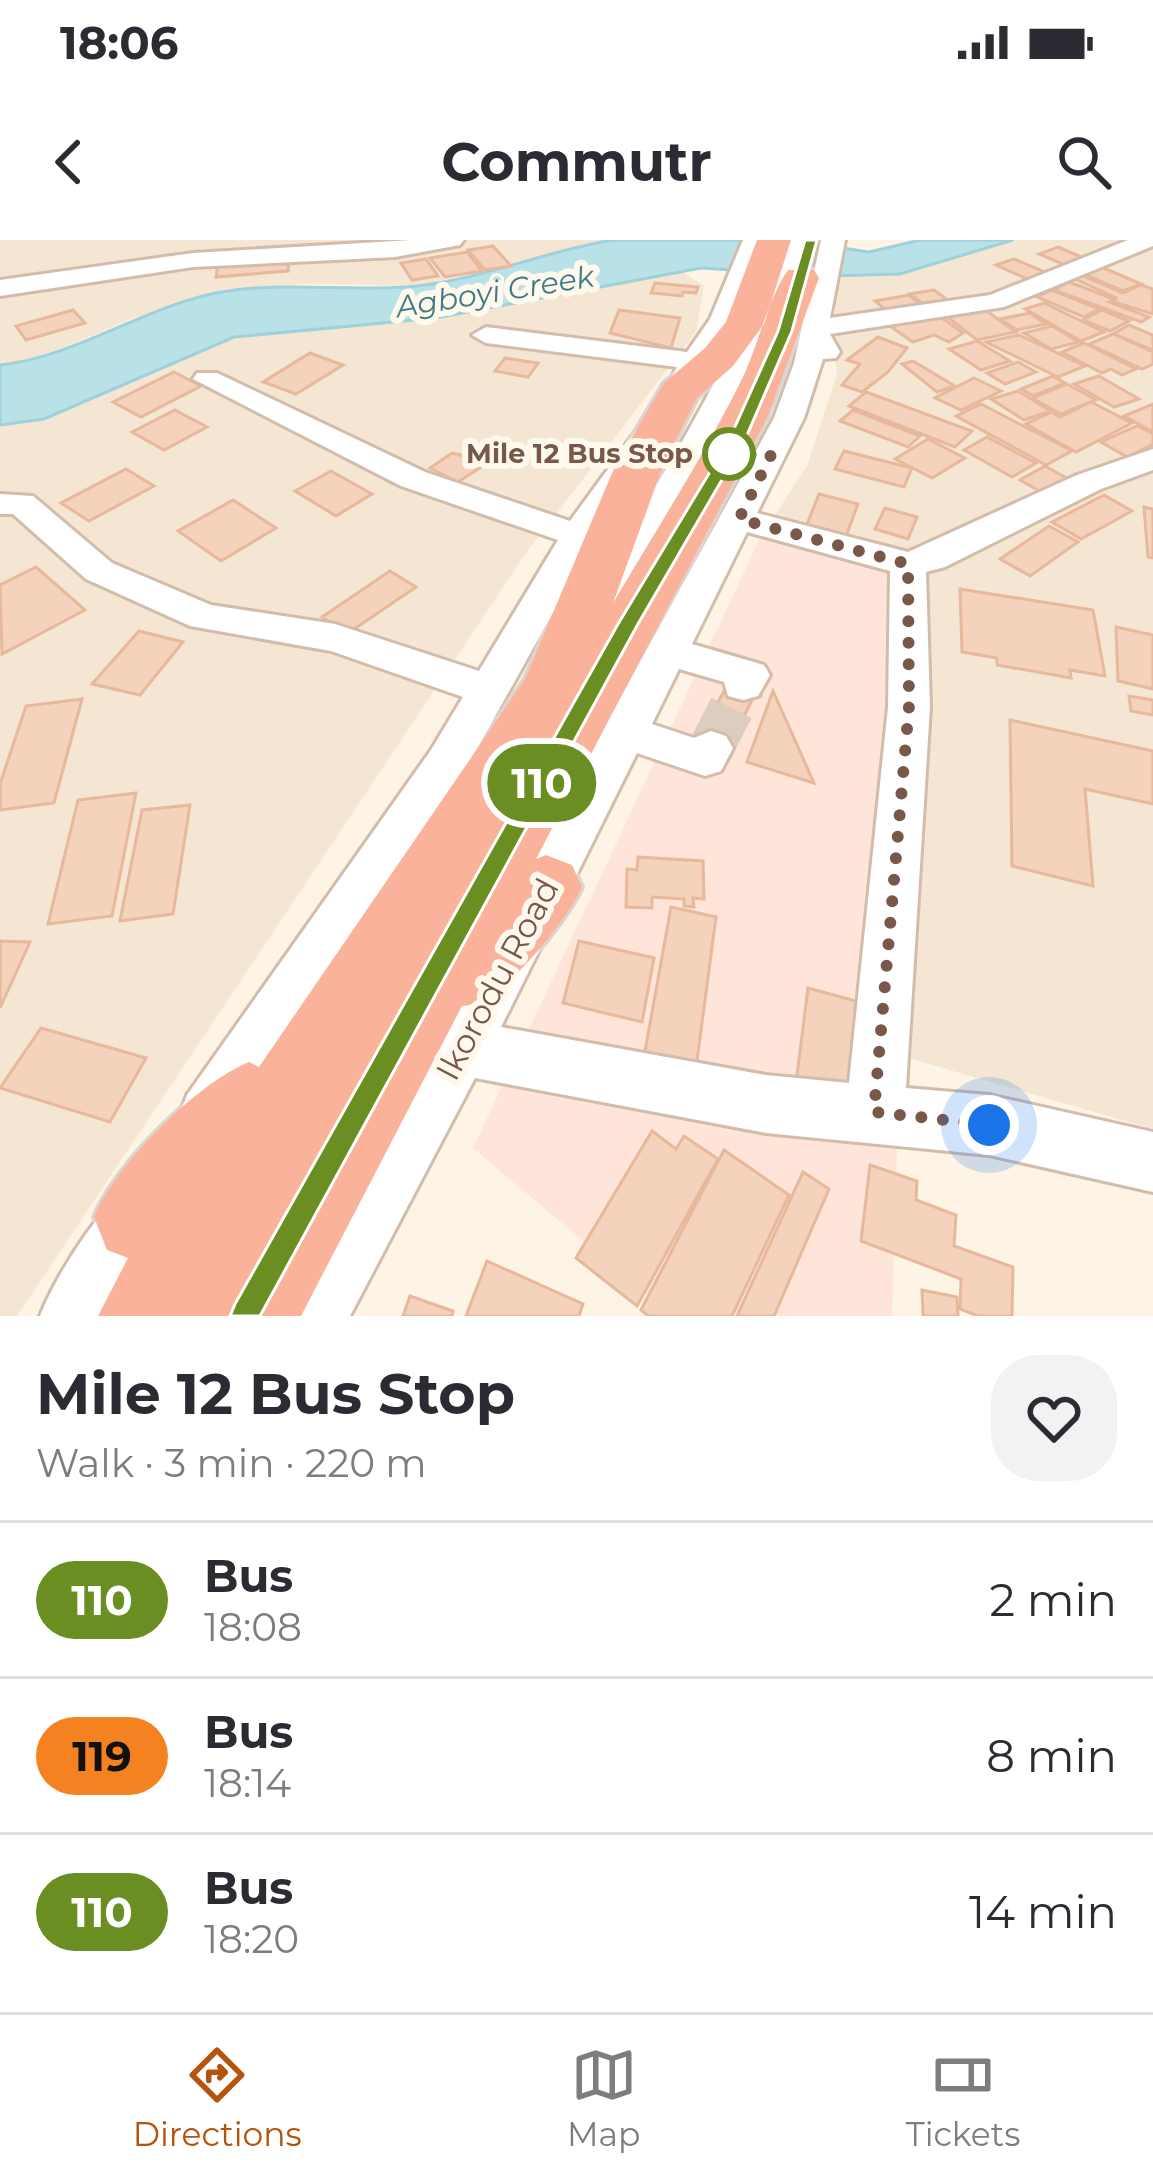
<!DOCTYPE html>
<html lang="en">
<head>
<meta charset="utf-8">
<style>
  body { margin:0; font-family:Montserrat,sans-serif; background:#f2f2f3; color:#2b2b33; height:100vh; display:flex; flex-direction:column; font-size:45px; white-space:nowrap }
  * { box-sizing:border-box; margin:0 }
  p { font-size:39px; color:#7c7c81 }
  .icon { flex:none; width:66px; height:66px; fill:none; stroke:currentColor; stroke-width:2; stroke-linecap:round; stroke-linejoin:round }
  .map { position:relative; height:1076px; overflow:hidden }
  .side { display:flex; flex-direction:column; background:#fff; flex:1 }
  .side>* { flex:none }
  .badge { padding:0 24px; border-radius:39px; font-size:42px; line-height:78px }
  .you { position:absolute; width:60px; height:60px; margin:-30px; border:9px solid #fff; border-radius:50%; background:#1a73e8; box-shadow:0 0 0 18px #1a73e833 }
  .map>.badge { position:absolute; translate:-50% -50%; box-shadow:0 0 0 6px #fff }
  .round { display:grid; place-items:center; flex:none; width:126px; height:126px; border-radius:48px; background:#f2f2f3 }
  .overview { display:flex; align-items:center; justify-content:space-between; height:204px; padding:0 36px }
  h1 { font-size:57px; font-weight:700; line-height:90px }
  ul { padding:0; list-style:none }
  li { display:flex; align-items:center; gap:36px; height:156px; padding:0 36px; border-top:3px solid #e1e1e2 }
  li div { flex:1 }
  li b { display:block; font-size:45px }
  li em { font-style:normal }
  li .badge { min-width:132px; font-weight:700; text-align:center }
  .status { display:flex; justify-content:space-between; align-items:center; height:84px; padding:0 60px; background:#fff; direction:ltr }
  .status svg { height:33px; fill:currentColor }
  header { display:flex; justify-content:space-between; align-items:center; height:156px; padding:0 36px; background:#fff; font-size:54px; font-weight:700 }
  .menu { display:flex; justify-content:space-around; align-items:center; height:168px; border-top:3px solid #e1e1e2; background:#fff; font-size:33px; color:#7c7c81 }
  .menu a { display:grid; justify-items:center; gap:6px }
  .menu .on { color:#b45309 }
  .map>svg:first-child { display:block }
</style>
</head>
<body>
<div class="status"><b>18:06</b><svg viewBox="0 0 49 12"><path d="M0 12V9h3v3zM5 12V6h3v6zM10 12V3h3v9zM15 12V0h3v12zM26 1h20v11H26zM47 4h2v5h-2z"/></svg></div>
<header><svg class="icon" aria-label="back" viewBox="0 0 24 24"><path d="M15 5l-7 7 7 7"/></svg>Commutr<svg class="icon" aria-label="search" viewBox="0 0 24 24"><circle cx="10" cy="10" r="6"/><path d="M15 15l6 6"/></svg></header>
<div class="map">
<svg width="1153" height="1076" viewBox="0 0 1153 1076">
  <rect width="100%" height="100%" fill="#fdf4e5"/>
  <g fill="#f5e6d3">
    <polygon points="0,0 613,0 418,46 306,44 217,53 131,79 29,122 0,125"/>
    <polygon points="1013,0 1153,0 1153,889 898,815 914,335 760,298 807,226 837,134 832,96 837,46 844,36 900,34"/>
    <polygon points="683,32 704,46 696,92 523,317 17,1076 0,1076 0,185 44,179 234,97 436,78"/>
  </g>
  <polygon fill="#fee4d9" points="760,298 914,334 892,1076 672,1076 473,908"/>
  <path fill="#b9e1e8" stroke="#9ed1da" stroke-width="3" d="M613,0H789L869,12L920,0H1013L900,34L830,36L701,28L436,78L234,97L44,179L0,185V125C75,117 142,68 216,53C283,40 350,53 417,46C483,39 548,10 613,0Z"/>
  <g fill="#f4d2bc" stroke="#e7b89b" stroke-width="3">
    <polygon points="493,6 511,26 485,30 468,10"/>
    <polygon points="1058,7 1086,19 1067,26 1039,14"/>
    <polygon points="467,12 482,31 445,37 430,18"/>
    <polygon points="289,18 288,31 216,37 218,23"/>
    <polygon points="426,19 438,36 412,40 401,23"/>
    <polygon points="1014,19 1052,35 1034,42 996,25"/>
    <polygon points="1099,26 1141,44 1123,51 1081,33"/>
    <polygon points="1079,34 1123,53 1141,45 1153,49 1153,74 1114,62 1116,58 1073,38"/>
    <polygon points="1069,42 1114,59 1109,62 1149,77 1141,82 1054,50"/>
    <polygon points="655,43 698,47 696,53 683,52 682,56 651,53"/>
    <polygon points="934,50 957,67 930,69 910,54"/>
    <polygon points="1052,50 1099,69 1084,77 1037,57"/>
    <polygon points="909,55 926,69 892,75 875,61"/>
    <polygon points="1044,63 1104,92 1081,101 1025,69"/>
    <polygon points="984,69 1016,92 977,100 946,76"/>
    <polygon points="73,70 85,83 26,100 16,86"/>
    <polygon points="619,70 680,78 671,108 610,93"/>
    <polygon points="1102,70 1129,81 1110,91 1083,80"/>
    <polygon points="1030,73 1046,84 1017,90 1000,79"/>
    <polygon points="938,75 963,93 949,102 934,95 913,102 887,84"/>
    <polygon points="1129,85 1153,95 1153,110 1113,94"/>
    <polygon points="1052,86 1079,102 1051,109 1024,93"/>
    <polygon points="1113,94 1153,112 1153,124 1142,129 1089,104"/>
    <polygon points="1019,95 1085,126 1058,137 986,102"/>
    <polygon points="878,97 907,108 888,132 862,152 842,145 860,124 847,120"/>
    <polygon points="977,101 1010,121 981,130 949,109"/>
    <polygon points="1084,103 1136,129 1122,135 1111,129 1102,133 1062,112"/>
    <polygon points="310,113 343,125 296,154 263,142"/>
    <polygon points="505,118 538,123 528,137 495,131"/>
    <polygon points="913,121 955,146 937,152 902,124"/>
    <polygon points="1018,122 1036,132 1005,144 987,133"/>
    <polygon points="174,132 201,146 141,177 113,162"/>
    <polygon points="1053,136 1065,143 1033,156 1021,149"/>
    <polygon points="1099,136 1139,159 1114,167 1074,144"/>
    <polygon points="974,138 1001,151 961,170 935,158"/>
    <polygon points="1067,144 1096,160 1061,174 1032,158"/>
    <polygon points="1018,151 1051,171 1024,180 991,159"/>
    <polygon points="866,152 972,191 955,207 849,166"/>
    <polygon points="1091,162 1132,183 1076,212 1026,184 1052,172 1060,177"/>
    <polygon points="981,164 1072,211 1046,225 956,176"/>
    <polygon points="1153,164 1153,192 1124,176"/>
    <polygon points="175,170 207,187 164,210 132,192"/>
    <polygon points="853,170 920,196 908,207 840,181"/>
    <polygon points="1137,186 1153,194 1153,204 1127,217 1101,202"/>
    <polygon points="987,197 1036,223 1012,237 964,210"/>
    <polygon points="928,199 965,218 932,238 895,219"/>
    <polygon points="844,211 912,228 904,247 835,229"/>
    <polygon points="452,213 489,222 458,242 430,228"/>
    <polygon points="1045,226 1072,241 1047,255 1020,240"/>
    <polygon points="126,229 154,246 89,281 61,263"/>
    <polygon points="331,231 372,254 336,276 295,251"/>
    <polygon points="819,254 858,264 845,299 805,289"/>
    <polygon points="1104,255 1132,271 1081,299 1052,282"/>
    <polygon points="233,260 276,288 221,321 178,291"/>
    <polygon points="1144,267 1153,269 1153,318 1148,317"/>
    <polygon points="885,268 917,277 908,299 875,289"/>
    <polygon points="1049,286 1078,302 1030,336 1000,319"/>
    <polygon points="36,327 85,370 2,414 0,345"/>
    <polygon points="390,331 416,347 347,394 322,377"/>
    <polygon points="960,349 1093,370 1105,436 1070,430 1071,438 997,425 997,418 962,412"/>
    <polygon points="1116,387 1153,395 1153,449 1118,441"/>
    <polygon points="139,391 183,402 140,455 92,444"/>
    <polygon points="730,440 757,450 725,514 696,503"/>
    <polygon points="773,451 814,543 747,522"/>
    <polygon points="1129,456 1153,460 1153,475 1131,471"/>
    <polygon points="82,459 54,563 0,570 0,544 26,466"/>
    <polygon points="1010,480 1153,511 1153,564 1085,549 1093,646 1012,626"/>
    <polygon points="136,553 112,676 48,684 78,560"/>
    <polygon points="190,565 173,674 120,681 142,570"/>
    <polygon points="638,617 703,621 704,659 693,658 694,667 684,666 684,659 652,657 652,668 626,667 627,629 637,630"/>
    <polygon points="671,667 716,677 696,828 644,817"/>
    <polygon points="0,701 30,702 0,768"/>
    <polygon points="579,701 654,718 642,782 563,763"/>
    <polygon points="808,748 856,761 847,857 796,843"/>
    <polygon points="41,788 146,818 110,882 0,848"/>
    <polygon points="652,891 676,909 684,896 718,919 637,1066 576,1018"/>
    <polygon points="724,910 789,955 732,1076 648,1076 641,1070"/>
    <polygon points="870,925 917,941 916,960 956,975 954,1006 1013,1027 1012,1076 978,1076 960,1069 961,1039 861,1001"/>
    <polygon points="803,932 829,949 774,1076 737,1076"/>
    <polygon points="487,1021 583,1064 579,1076 466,1076"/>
    <polygon points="922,1050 957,1057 958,1076 923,1076"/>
    <polygon points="410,1056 453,1071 452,1076 403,1076"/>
  </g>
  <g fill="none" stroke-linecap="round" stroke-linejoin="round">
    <polyline stroke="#dccdbe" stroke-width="45" stroke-dasharray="45 22" stroke-linecap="butt" points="711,508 743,445"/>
    <g stroke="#d2bdad" stroke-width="6">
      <g id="minor">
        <polygon points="412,0 464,0 460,5 395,17 193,27 0,56 0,40 193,13"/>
        <polygon points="743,0 767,0 736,80 694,152 610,270 463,534 229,897 208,905 187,897 179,876 187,855 431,510 463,457 331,411 190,386 86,339 13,274 0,274 0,254 33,256 112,323 211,365 335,384 479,431 558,300 401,246 193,139 197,133 217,133 425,232 570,281 665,151 677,127 486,103 472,95 486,87 687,112 710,79"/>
        <path d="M788,0H812L791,78L787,84H770L708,218L606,391L592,395L578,391L573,382C640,270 711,166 760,44L763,39L777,38Z"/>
        <path d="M821,0H845L830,78L990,55L1128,0H1153V6L1004,67L830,94L840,112L836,118L823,119L804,178L757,273L908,312L1077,235L1153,209V230L1101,249L945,327L926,332L930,467L906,848L989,855L1153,892V952L989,915L766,893L475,838L350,1076H281L774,178L794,123ZM747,292L890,331L888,467L849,843L766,835L501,787L637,513L705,536L721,531L733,508L726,496L711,491L694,498L652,484L679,429L724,442L728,456L743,460L758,456L770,435L764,425L692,404Z"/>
        <path d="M148,934L170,943L179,965L112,1076H40C56,1035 108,950 148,934Z"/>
      </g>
    </g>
    <g stroke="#dcd4d0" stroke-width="6">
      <path id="highway" d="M757,0H791L764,84L733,126L697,158L663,226L613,363C656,290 702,219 740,143C758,108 766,62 788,30H814L819,38L767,178L536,619L546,615L572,625L582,647C566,682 501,765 462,766L301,1076H98L128,1018L107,1010L94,977C116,924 196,844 249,822L259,827L525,439L615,226L664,143L705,108L726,82Z"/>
    </g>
    <use href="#minor" fill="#fff" fill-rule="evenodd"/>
    <use href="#highway" fill="#fab29a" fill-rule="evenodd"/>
  </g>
  <polygon fill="#6b8e23" stroke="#fff" stroke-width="3" points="805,0 817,0 792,91 744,202 638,384 260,1076 230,1076 235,1064 618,384 728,202 778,91"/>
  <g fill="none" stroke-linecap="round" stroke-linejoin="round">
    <polyline stroke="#785949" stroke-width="12" stroke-dasharray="0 21.6" points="729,214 771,215 739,279 908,324 909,466 874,872 989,885"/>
  </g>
  <circle fill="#fff" stroke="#6b8e23" stroke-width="6" cx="729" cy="214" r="24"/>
  <g text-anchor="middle" stroke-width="12" stroke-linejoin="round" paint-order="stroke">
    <g font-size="27" font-weight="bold" fill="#785949" stroke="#fff8ed" text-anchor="end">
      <text x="693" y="223">Mile 12 Bus Stop</text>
    </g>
    <g font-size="30" font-style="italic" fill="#3f7a85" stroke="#fff8ed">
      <text transform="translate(495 52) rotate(-9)" y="10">Agboyi Creek</text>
    </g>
    <g font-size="33" fill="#785949" stroke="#fff8ed">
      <text transform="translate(497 739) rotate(-62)" y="12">Ikorodu Road</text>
    </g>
  </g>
</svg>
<div class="you" style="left:989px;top:885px"></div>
<b class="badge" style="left:542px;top:543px;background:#6b8e23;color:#fff">110</b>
</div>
<section class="side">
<div class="overview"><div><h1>Mile 12 Bus Stop</h1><p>Walk · 3 min · 220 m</p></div><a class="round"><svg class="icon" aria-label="heart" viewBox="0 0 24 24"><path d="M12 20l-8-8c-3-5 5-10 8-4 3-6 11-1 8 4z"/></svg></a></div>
<ul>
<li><span class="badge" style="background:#6b8e23;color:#fff">110</span><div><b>Bus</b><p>18:08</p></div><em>2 min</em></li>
<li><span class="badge" style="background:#f58220;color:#111">119</span><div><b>Bus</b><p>18:14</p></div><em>8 min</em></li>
<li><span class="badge" style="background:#6b8e23;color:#fff">110</span><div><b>Bus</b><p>18:20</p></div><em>14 min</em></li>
</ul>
</section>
<nav class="menu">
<a class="on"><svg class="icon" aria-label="directions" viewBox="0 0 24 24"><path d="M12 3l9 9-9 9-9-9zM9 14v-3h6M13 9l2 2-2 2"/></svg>Directions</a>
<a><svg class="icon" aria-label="map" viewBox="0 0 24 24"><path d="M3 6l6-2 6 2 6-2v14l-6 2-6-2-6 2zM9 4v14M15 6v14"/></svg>Map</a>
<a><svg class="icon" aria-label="tickets" viewBox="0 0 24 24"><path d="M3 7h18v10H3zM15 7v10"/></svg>Tickets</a>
</nav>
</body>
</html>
